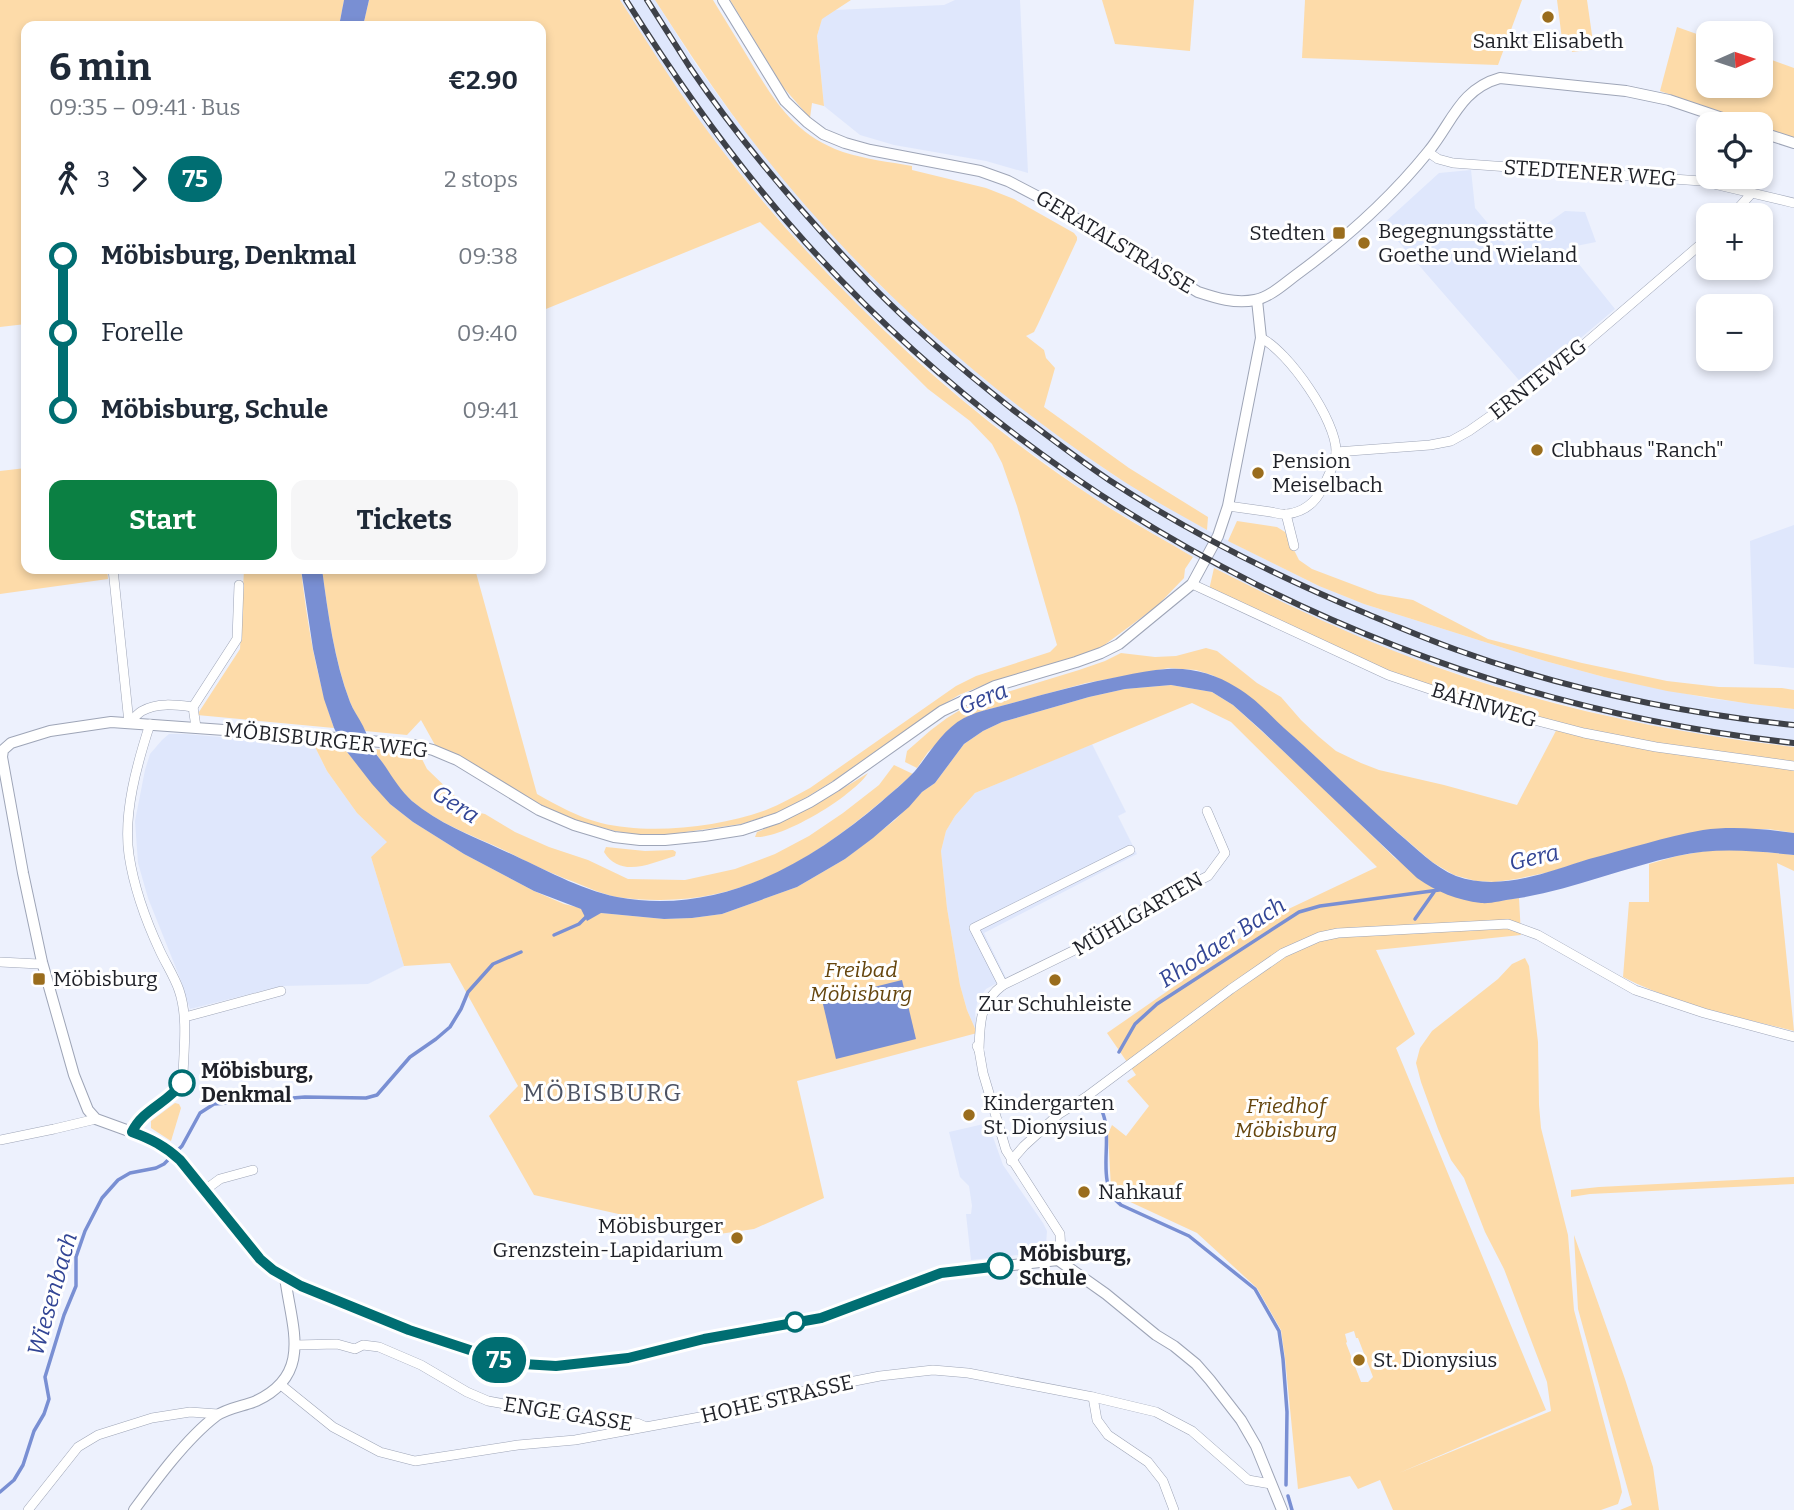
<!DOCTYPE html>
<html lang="en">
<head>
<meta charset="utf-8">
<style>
  body { margin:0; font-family:Bitter,serif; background:#f6f6f7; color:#1f2937; height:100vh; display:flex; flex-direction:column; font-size:26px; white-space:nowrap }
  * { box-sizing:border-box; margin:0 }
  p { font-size:23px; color:#747a83 }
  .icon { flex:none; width:38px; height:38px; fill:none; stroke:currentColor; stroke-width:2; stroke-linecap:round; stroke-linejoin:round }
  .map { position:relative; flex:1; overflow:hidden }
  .side { position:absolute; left:21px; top:21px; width:525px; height:553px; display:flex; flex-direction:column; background:#fff; border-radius:14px; box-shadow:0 4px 10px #0003 }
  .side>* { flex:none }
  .badge { padding:0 14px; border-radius:23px; font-size:24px; line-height:46px }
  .needle { width:46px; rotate:87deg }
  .controls { position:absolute; left:1696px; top:21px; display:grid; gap:14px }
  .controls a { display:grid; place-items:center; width:77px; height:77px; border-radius:14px; background:#fff; box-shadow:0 4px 10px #0003; font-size:35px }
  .map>.badge { position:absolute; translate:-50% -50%; box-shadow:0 0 0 4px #fff }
  .legs { display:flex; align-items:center; gap:10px; height:77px; padding:0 28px; font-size:23px }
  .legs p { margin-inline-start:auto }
  .summary { display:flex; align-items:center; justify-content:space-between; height:119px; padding:0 28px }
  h1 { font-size:38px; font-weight:700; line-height:52px }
  .primary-button { display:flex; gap:14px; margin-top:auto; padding:14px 28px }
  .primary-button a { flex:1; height:80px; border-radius:14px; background:#0b8043; color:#fff; font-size:28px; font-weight:700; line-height:80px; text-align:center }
  .primary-button a+a { background:#f6f6f7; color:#1f2937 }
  ul { padding:0 28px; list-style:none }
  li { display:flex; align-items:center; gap:24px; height:77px; font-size:26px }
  li i { display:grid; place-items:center; width:10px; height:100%; margin:0 9px; background:currentColor }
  li i::after { content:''; width:18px; height:18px; margin:-9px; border:5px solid; border-radius:50%; background:#fff }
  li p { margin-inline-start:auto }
  li:first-child i { background:linear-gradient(#0000 50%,currentColor 0) }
  li:last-child i { background:linear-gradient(currentColor 50%,#0000 0) }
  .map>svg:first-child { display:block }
</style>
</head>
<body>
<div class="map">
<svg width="1794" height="1510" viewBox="0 0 1794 1510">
  <rect width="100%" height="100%" fill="#edf1fd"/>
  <g fill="#dfe7fc">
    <polygon points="620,0 655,0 695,63 733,116 824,226 881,286 982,377 1048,428 1112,474 1207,530 1319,586 1364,604 1545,661 1604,677 1707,698 1794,709 1794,747 1690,733 1616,718 1507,690 1408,657 1353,635 1280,602 1193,557 1095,499 1030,452 963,400 860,307 802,246 753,189 709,134 670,79"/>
    <polygon points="955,0 1020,0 1028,173 986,161 894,145 860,135 824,106 817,36 822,18 835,10 944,5"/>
    <polygon points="1471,170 1475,208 1511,251 1528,237 1565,211 1585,212 1596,242 1566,248 1615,309 1524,386 1383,224 1439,173"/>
    <polygon points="1794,525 1794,668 1754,664 1750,541"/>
    <polygon points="169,734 185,734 314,745 327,771 357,813 388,842 371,857 404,966 368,984 282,986 190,1009 180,978 148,898 138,863 135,821 145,770 150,754 162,740"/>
    <polygon points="1092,744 1126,812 1118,816 1137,854 984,933 1006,978 986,989 978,1000 975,1012 977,1033 967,1010 960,985 947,908 941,851 946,831 955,816 975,793"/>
    <polygon points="988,1123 1003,1165 1043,1223 1047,1231 1046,1245 1042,1250 1036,1253 971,1260 966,1214 971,1214 972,1206 969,1186 960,1177 949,1132"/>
  </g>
  <g fill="#fddba9" fill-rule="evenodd">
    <polygon points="0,0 344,0 339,26 26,26 26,324 0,327"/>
    <path d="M369,0H620C649,45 677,90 709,133C813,273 950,404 1097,500C1128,520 1161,538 1193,557L1185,569L1184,578L1157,606L1099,649L986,684L959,695L939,707L833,781L807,797L776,813L741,824L665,835H640L615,831L575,820L541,805L459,756L435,745L421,720L407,735L365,731C360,721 354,712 350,702C334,659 328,613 322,569H475L537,794C558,806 578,817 601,823C650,835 719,827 766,810C781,804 795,796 810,788L956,686L976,676L1050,652L1057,645L1017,506L1002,463L992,444L970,421L928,389L760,222L541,311V26H363Z"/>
    <path d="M655,0H713C726,21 739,43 752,64C777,105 796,135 843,152C865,159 889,162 912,166V170L986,188L1014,199L1074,233L1077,237V240L1038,324L1034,332L1026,336L1044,350L1046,358L1055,368L1044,407L1129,468L1208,517L1207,530C1175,512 1142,494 1111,473C966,376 836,255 732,114C705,77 680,39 655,0Z"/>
    <polygon points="730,0 851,0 822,19 817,36 824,106 812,103 810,118 783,87"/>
    <polygon points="1102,0 1194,0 1190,51 1115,44"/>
    <polygon points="1305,0 1522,0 1498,65 1302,58"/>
    <polygon points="1557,0 1587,0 1594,49 1572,52 1571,46 1563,47"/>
    <polygon points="1677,27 1708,38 1708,86 1760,86 1761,56 1794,68 1794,138 1761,126 1760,124 1755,124 1660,91"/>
    <polygon points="26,468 26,569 107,569 108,579 0,594 0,471"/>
    <polygon points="1237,521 1277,527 1285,532 1299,560 1312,569 1378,594 1413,600 1488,639 1582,663 1667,681 1719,687 1782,688 1794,690 1794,709 1751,704 1667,691 1604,677 1545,661 1364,604 1319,586 1228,541"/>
    <path d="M1214,568C1277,600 1341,631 1407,656C1531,704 1662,732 1794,747V833L1768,829L1707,830L1581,862L1550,872L1516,879L1495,882L1476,881L1454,875L1432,862L1373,811L1303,745L1237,688L1212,675L1196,670L1169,668L1086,683L983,711L965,718L928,752L917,768L905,762L907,751L931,730L947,718L965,707L991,697L1079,670L1105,661L1121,653L1155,657L1176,656L1206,648L1217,651L1257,683L1281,697L1301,720L1318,736L1336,751L1361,763L1379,770L1444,785L1517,805L1559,725L1477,702L1389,673L1209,590Z"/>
    <path d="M244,569H301C307,623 316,677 334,728L197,715L240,649Z"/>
    <path d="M1171,685L1212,692L1233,705L1318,783L1396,859L1470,900L1482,903L1519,898L1521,935L1376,950L1415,1034L1396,1048L1546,1410L1399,1473L1551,1411L1547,1382L1504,1269L1485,1232L1464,1178L1451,1160L1438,1129L1421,1082L1416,1063L1420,1048L1432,1031L1498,979L1512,964L1525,958L1529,966L1538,1042L1539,1105L1541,1128L1568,1235L1574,1310L1620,1482L1622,1492L1618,1504L1601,1510H1393L1380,1480L1358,1489L1350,1476L1298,1489L1285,1358L1281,1330L1257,1288L1197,1233L1126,1200L1111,1188L1108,1134L1112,1125L1126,1136L1149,1106L1127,1081L1136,1075L1107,1033L1198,970L1261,922L1377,867L1231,722L1192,703L975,793L955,816L946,831L941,851L947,908L960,985L967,1010L977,1033L797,1081L824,1198L754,1229L712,1235L534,1195L489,1116L518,1086L450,963L404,966L371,857L387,842L357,813L327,771L314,745L344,748L390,804L413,822L464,854L534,891L564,904L601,913L664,919L692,918L722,914L797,887L845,859L895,820L922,792L935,783L964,744L983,731L1002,722L1089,697L1125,689ZM1354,1331L1356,1338H1358L1373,1377L1368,1382H1361L1346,1343L1347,1342L1345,1334Z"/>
    <path d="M373,749L412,752L421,757L427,769L455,796L461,809L485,814L515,832L549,847L588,860L628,879L685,880L735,869L775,854L809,836L843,813L879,785L894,765L913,774C838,840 764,901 658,900C644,900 630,899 616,897C598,893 583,885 566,879C546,871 527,862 508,852C469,833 424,820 396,784C388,773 381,760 373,749Z"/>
    <path d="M868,773C853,796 783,839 755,837L757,832C797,816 831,796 868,773Z"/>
    <path d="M606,847L645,851L673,850L676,852L675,856C651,863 621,879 604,852Z"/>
    <path d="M1711,850H1745L1794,855V871L1777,863L1794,1031C1737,1017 1675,1004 1623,977L1629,902H1649V864L1677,856Z"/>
    <polygon points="175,1103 179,1104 181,1108 171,1141 151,1128 151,1121"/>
    <polygon points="1794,1177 1794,1184 1590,1194 1571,1197 1571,1190 1599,1187"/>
    <polygon points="1574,1235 1625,1379 1653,1467 1659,1510 1620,1510 1632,1505 1578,1309"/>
  </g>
  <g fill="#798fd3">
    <polygon points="344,0 369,0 363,26 339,26"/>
    <path d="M301,569H322C328,613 334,660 350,702C353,710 359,718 363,726C367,734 370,743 374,751C377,756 381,760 385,766C393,778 401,791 412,801C438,823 470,835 500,849C537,865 577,889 617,897C718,916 807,865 881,802C892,792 905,782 915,771C930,753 943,729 964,718C980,710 999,707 1016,702C1051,692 1086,683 1122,676C1136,673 1152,670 1167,669C1190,667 1216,674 1236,687C1254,697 1269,714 1284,728C1323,762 1359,799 1398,833C1416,848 1434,867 1456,876C1500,892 1547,872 1589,859C1627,849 1665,837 1703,830C1733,826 1764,829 1794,833V855C1755,851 1716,847 1677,856C1622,868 1569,891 1513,899C1503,900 1491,904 1481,903C1457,900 1437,892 1417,878L1261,730L1233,705L1212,692L1171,685L1125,689L1089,697L1002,722L983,731L964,744L935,783L922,792L909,807L873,838L845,859L797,887L722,914L692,918L664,919L601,913L587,921L581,909L534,891L464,854L413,822L390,804L372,784L344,748L334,728L324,699L313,649Z"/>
    <polygon points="902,980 916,1039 836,1059 822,1000"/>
  </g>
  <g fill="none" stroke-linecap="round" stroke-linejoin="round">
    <g stroke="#798fd3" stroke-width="3.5">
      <polyline points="1415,919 1434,892"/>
      <polyline points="554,935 579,924 588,915"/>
      <polyline points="1119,1052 1135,1024 1157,1004 1299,912 1320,906 1439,890"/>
      <path d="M1098,1100C1100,1107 1104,1114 1105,1121C1111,1147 1096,1186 1121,1205L1189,1236L1255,1289L1279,1331L1283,1359L1287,1412L1286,1485"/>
      <polyline points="0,1492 14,1480 23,1465 34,1431 44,1414 49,1399 45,1377 64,1315 76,1286 76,1257 85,1231 102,1198 118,1180 130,1173 156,1168 164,1164 182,1146 200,1113 214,1104 305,1097 366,1098 377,1095 410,1057 436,1039 450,1027 461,1009 468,992 493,964 521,952"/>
      <polyline points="1288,1496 1292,1510"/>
    </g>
    <g stroke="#9ea5b7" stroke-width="10">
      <g id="minor">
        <polyline points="1428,152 1438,159 1453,163 1701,181 1794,203"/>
        <polyline points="1732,215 1751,194"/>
        <polyline points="1336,452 1430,445 1451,441 1469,431 1546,377 1708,238"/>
        <path d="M1228,506C1242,508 1257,510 1271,512C1276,513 1282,515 1287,514C1304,512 1316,502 1323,487C1328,476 1336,463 1336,452C1337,421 1288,351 1261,338"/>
        <polyline points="1286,514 1294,546"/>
        <polyline points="113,569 129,723"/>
        <polyline points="1192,584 1388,675 1477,705 1584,733 1656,747 1794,766"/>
        <polyline points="193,707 237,639 239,585"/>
        <path d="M129,723C133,719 137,714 142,711C157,702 177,705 193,707L196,727"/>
        <polyline points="0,962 39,964 42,962"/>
        <polyline points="1003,985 974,928 1130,850"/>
        <polyline points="185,1017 281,991"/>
        <polyline points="977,1046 979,1050 983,1073 1006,1150 1060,1234 1061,1252 1058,1260"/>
        <path d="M979,1050C980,1023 979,1003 1003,985L1134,921L1143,909L1208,876L1225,853L1207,811"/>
        <path d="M132,1132C135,1127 137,1122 141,1118C155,1103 179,1096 183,1075C184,1047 188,1016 179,990C174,976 166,964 160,951C146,921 134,888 129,855C123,813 137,764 150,724"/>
        <polyline points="0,1140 54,1129 96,1119"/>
        <polyline points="1011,1161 1024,1146 1059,1114 1086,1097 1231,989 1283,953 1319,937 1338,933 1508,924 1538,935 1635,990 1704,1013 1794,1037"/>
        <polyline points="205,1190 220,1179 253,1170"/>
        <polyline points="296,1345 337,1344 355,1349 363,1345 379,1347 421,1365 467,1392 488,1401 577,1417 637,1423 644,1426"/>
        <polyline points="281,1385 333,1427 380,1452 415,1461 518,1445 575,1440 700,1417 794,1393 880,1376 933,1370 968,1373 1093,1397 1156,1412 1192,1431 1248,1480 1271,1484"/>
        <polyline points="1093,1397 1097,1420 1108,1435 1148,1462 1163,1481 1174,1510"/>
        <polyline points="28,1510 78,1447 98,1435 152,1418 190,1412 218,1414"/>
      </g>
    </g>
    <g stroke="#9ea5b7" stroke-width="12">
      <g id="tertiary">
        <path d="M723,0L785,101L807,122L823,134L845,143L870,150L980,171L1008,181L1052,204L1198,292C1216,298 1235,304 1255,300C1270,297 1284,284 1296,275C1344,240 1390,199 1428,152C1452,123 1460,89 1500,78L1626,91L1669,100L1740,124"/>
        <polyline points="1760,132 1794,143"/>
        <polyline points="1257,300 1261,338 1228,506 1218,536 1192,584 1119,644 1101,653 1076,662 995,686 942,711 836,786 810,802 778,818 742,830 704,836 665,840 640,840 614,837 574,825 539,810 457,760 433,750 414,745 325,737 111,722 50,731 11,743 3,750 2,757 23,873 42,962 74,1075 88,1110 96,1119 151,1139 171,1151 205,1190 260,1259 285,1277 301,1286 409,1330 497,1359 523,1364 556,1366 627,1358 704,1339 821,1318 941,1273 1058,1260 1106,1294 1156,1335 1174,1346 1196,1364 1210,1380 1241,1420 1256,1446 1282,1510"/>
        <path d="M134,1510C156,1480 186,1439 216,1416C227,1408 244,1406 256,1401C314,1374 291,1326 285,1277"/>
      </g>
    </g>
    <use href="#minor" stroke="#fff" stroke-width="9"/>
    <use href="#tertiary" stroke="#fff" stroke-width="10"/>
    <g stroke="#3e4148" stroke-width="6">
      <g id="rail">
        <path d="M626,0C680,86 738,168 806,243C1064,527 1414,700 1794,743"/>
        <path d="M647,0C661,22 675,44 689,66C743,146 807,219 874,288C917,332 964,371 1012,409C1044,433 1076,458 1109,480C1190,533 1276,576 1365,613C1396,626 1426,639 1457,650C1565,689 1680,713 1794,725"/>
      </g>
    </g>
    <use href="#rail" stroke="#fff" stroke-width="3.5" stroke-dasharray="10" stroke-linecap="butt"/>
  </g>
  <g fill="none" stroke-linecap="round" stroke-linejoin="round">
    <g stroke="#fff" stroke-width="16">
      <path id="line-1" d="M182,1083C168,1103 143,1109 132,1132C151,1139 165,1146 180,1160L260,1259L273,1270L301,1286L409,1330L497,1359L523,1364L556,1366L628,1358L704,1339L821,1318L941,1273L1000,1266"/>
    </g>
    <use href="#line-1" stroke="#006e72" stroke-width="10"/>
  </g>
  <g fill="#9a6d1d" stroke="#fff" stroke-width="2.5">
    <circle cx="1548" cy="17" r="7"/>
    <rect x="1332" y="226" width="14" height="14" rx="3.5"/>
    <circle cx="1364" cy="243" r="7"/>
    <circle cx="1537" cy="450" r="7"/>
    <circle cx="1258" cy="473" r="7"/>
    <rect x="32" y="972" width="14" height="14" rx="3.5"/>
    <circle cx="1055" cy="980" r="7"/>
    <circle cx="969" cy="1115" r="7"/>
    <circle cx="1084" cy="1192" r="7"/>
    <circle cx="737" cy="1238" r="7"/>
    <circle cx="1359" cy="1360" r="7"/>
  </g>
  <g fill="#fff" stroke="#006e72" stroke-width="3.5">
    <circle cx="182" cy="1083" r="12"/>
    <circle cx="1000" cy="1266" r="12"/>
    <circle cx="795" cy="1322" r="9"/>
  </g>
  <g text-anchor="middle" stroke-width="6" stroke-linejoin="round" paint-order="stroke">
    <g font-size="21" fill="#1f2128" stroke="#fff" text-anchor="start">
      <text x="1548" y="48" text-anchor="middle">Sankt Elisabeth</text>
      <text x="1378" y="238">Begegnungsstätte<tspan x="1378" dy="24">Goethe und Wieland</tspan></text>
      <text x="1325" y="240" text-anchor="end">Stedten</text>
      <text x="1551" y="457">Clubhaus "Ranch"</text>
      <text x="1272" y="468">Pension<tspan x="1272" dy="24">Meiselbach</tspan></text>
      <text x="53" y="986">Möbisburg</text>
      <text x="1055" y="1011" text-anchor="middle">Zur Schuhleiste</text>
      <text x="983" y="1110">Kindergarten<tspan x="983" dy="24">St. Dionysius</tspan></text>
      <text x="1098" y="1199">Nahkauf</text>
      <text x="723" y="1233" text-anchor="end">Möbisburger<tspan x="723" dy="24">Grenzstein-Lapidarium</tspan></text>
      <text x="1373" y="1367">St. Dionysius</text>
    </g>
    <g font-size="21" fill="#1f2128" stroke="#fff">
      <text transform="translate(1590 173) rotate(4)" y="7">STEDTENER WEG</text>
      <text transform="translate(1115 242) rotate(31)" y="7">GERATALSTRASSE</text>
      <text transform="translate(1538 379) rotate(-38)" y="7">ERNTEWEG</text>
      <text transform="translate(1484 705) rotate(17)" y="7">BAHNWEG</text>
      <text transform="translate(326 740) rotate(6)" y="7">MÖBISBURGER WEG</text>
      <text transform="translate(1138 914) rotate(-30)" y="7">MÜHLGARTEN</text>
      <text transform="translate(777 1399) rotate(-13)" y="7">HOHE STRASSE</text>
      <text transform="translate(568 1414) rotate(9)" y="7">ENGE GASSE</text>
    </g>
    <g font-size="21" font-style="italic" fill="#65450d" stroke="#fff">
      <text x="861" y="977">Freibad<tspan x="861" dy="24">Möbisburg</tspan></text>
      <text x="1286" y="1113">Friedhof<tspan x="1286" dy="24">Möbisburg</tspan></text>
    </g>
    <g font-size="21" font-weight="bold" fill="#1f2128" stroke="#fff" text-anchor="start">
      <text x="201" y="1078">Möbisburg,<tspan x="201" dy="24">Denkmal</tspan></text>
      <text x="1019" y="1261">Möbisburg,<tspan x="1019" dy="24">Schule</tspan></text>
    </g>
    <g font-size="23" font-style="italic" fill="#324595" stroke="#fff">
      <text transform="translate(983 698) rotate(-22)" y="8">Gera</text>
      <text transform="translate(456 804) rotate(33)" y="8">Gera</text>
      <text transform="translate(1534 857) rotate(-13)" y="8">Gera</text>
      <text transform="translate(1222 942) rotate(-33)" y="8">Rhodaer Bach</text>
      <text transform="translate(52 1294) rotate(-74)" y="8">Wiesenbach</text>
    </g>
    <g font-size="24" letter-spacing="2" fill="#4d5363" stroke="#fff">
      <text x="603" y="1101">MÖBISBURG</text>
    </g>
  </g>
</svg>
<div class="controls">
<a><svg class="needle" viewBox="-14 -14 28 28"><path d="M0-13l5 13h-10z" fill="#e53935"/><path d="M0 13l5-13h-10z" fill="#747a83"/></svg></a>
<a><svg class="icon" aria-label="locate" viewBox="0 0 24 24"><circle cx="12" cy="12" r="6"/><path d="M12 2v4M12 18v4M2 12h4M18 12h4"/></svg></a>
<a>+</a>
<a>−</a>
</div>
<b class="badge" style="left:499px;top:1360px;background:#006e72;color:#fff">75</b>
<section class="side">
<div class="summary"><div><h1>6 min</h1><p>09:35 – 09:41 · Bus</p></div><b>€2.90</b></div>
<div class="legs"><svg class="icon" aria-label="walk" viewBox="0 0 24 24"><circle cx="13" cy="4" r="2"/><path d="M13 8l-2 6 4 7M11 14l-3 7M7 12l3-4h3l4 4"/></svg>3<svg class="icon" aria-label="forward" viewBox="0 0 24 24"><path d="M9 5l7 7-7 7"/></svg><b class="badge" style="background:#006e72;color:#fff">75</b><p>2 stops</p></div>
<ul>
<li><i style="color:#006e72"></i><b>Möbisburg, Denkmal</b><p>09:38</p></li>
<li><i style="color:#006e72"></i><span>Forelle</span><p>09:40</p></li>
<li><i style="color:#006e72"></i><b>Möbisburg, Schule</b><p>09:41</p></li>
</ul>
<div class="primary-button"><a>Start</a><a>Tickets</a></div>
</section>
</div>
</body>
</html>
